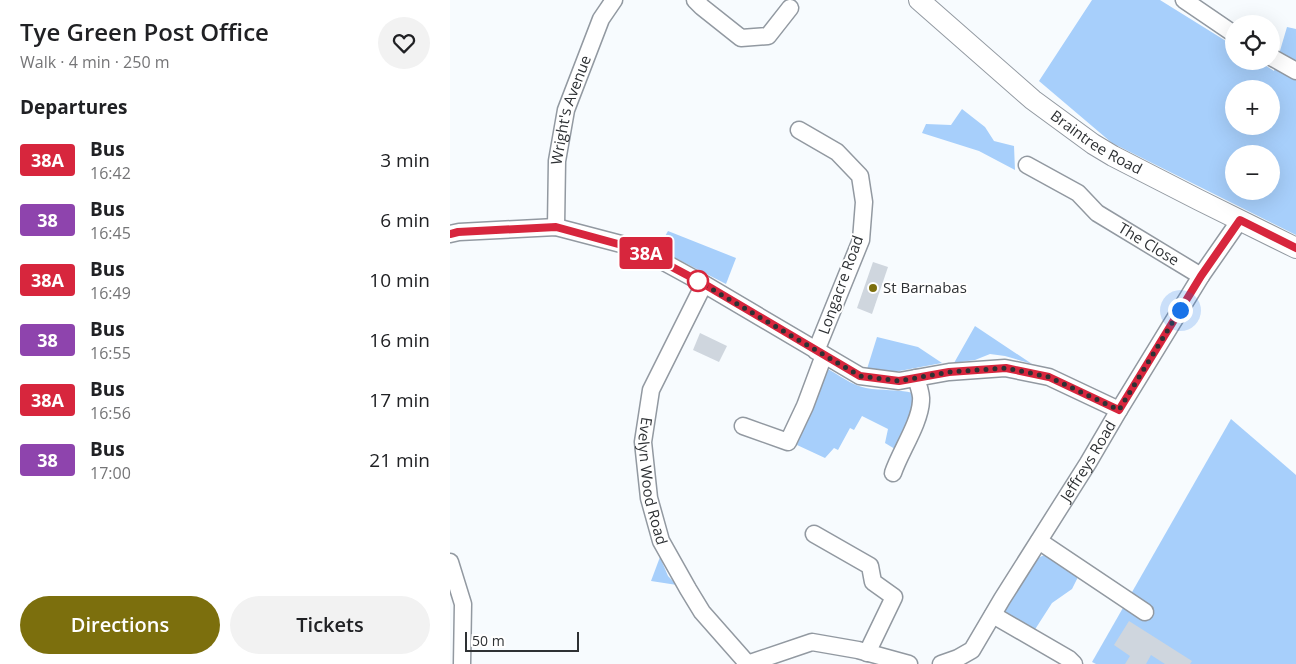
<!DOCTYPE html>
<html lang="en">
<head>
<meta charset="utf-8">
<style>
  body { margin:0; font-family:"Open Sans",sans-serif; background:#f2f2f2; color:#202124; height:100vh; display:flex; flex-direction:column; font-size:19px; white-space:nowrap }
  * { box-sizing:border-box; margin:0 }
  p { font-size:16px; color:#757577 }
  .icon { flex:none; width:28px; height:28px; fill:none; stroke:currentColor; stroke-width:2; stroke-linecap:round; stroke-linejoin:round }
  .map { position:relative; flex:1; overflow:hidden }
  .side { display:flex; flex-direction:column; background:#fff; width:450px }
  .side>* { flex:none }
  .badge { padding:0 10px; border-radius:4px; font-size:18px; line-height:32px }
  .tools { position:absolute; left:775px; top:15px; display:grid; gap:10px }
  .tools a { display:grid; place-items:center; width:55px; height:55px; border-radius:50%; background:#fff; box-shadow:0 5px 20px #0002; font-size:25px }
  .scale { position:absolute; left:15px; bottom:12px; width:114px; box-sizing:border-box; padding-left:5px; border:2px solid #2e3134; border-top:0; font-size:14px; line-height:18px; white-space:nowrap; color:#2e3134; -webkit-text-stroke:4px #fff; paint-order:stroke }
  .you { position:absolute; width:25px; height:25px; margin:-12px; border:4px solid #fff; border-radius:50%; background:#1a73e8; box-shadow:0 0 0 8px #1a73e833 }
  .map>.badge { position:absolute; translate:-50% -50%; box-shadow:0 0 0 2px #fff }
  h2 { padding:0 20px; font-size:19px; line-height:45px }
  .round { display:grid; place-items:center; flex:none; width:52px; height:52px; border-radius:26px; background:#f2f2f2 }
  .head { display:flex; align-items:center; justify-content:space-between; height:85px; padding:0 20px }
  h1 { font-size:24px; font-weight:600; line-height:38px }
  .cta { display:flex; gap:10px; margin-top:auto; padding:10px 20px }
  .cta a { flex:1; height:58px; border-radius:30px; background:#7c6f0d; color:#fff; font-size:20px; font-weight:600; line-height:58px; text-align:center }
  .cta a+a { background:#f2f2f2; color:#202124 }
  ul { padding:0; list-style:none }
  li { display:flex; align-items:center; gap:15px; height:60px; padding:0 20px }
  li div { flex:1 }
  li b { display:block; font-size:19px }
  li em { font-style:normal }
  li .badge { min-width:55px; font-weight:700; text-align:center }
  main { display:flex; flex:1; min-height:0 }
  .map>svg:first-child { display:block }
</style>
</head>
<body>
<main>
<section class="side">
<div class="head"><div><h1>Tye Green Post Office</h1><p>Walk · 4 min · 250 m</p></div><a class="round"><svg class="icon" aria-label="heart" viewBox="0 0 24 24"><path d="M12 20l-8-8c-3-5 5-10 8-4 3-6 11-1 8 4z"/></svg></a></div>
<h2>Departures</h2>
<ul>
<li><span class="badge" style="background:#d7263d;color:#fff">38A</span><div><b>Bus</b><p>16:42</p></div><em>3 min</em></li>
<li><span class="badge" style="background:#8e44ad;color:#fff">38</span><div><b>Bus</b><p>16:45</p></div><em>6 min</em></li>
<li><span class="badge" style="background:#d7263d;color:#fff">38A</span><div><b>Bus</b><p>16:49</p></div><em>10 min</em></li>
<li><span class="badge" style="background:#8e44ad;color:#fff">38</span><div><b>Bus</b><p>16:55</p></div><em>16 min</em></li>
<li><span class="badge" style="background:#d7263d;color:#fff">38A</span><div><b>Bus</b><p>16:56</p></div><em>17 min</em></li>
<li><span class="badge" style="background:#8e44ad;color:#fff">38</span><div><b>Bus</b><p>17:00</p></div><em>21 min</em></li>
</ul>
<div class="cta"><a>Directions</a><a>Tickets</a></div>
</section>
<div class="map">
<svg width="846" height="664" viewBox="0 0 846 664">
  <rect width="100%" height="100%" fill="#f7fbfe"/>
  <g fill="#a7cffb" fill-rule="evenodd">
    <path d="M642,0H710L784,46V61H809L824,71L837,27L846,29V235L662,143L589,81ZM784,89H821V126H784ZM784,154H821V191H784Z"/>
    <polygon points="512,109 535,127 544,141 564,146 565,170 529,151 472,133 476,124 501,125"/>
    <polygon points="218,231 286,258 276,284 208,249"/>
    <polygon points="525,326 582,364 555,356 540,354 525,360 504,363"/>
    <polygon points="427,337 468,347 492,363 444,372 417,369"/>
    <path d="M374,367C388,374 401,385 416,388C432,391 448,389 463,393L466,413L445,449L435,443L438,429L412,416L404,430L400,428L388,450L384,448L375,458L347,445Z"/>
    <polygon points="781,419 846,475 846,664 646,664 642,662"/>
    <polygon points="594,555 599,556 628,577 622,589 602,603 584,631 553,613 588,558"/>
    <polygon points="210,557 218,576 227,585 201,581"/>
  </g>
  <g fill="#cfd6de">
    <polygon points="423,262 438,267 422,314 407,308"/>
    <polygon points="250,333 277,346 269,362 243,350"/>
    <polygon points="679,621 742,661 740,664 715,664 701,655 696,664 675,664 680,656 664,645"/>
  </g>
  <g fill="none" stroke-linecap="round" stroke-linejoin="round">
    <g stroke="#9299a1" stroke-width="19">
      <g id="minor">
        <polyline points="245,0 252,7 291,38 318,36 340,8"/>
        <polyline points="734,0 784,34"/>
        <polyline points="821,57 846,71"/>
        <polyline points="349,130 387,152 410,176 414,202 411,240 366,351"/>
        <path id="s1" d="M577,165L628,193L647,213L751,276"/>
        <path id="s2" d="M106,227L107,161L116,110L151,19L164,0"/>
        <polyline points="0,234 9,232 106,227 190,249 254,284 410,376 449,381 499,372 555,368 599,377 669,410"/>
        <path id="s3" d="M254,284L201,390L193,442L199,498L211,541L238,589L252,612L297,663"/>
        <polyline points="293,426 338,442 355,406 374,355"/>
        <path d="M443,473C450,452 470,423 471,401C472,394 468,385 466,378"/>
        <polyline points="364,534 420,566 423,582 444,597 417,653"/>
        <polyline points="589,541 695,612"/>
        <polyline points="0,562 13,604 12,664"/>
        <polyline points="543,615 619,659 624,664"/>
        <polyline points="297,664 362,642 408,650 459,664"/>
        <path id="s4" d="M491,664L508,658L522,650L552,599L638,463L669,410L751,276L790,220"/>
      </g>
    </g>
    <g stroke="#9299a1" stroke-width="22">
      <g id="major">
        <path id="s5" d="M469,0L583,100L643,144L663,156L749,200L846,248"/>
      </g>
    </g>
    <use href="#minor" stroke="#fff" stroke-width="16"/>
    <use href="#major" stroke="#fff" stroke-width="20"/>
  </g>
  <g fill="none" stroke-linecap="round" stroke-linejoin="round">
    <g stroke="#fff" stroke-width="11">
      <polyline id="line" points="0,234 8,232 106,227 190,250 254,284 410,376 449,381 499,372 556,368 599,377 669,410 751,276 790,220 846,248"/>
    </g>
    <use href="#line" stroke="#d7263d" stroke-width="8"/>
    <polyline stroke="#2e3134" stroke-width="5" stroke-dasharray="0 9" points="248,281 410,376 449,381 499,372 556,368 599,377 669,410 730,310"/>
  </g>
  <circle fill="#fff" stroke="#d7263d" stroke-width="2.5" cx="248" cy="281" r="10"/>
  <circle fill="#7c6f0d" stroke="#fff" stroke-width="2" cx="423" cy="288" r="5"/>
  <g text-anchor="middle" stroke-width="4" stroke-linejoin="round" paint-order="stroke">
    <g font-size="15" fill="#2e3134" stroke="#fff">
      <text dy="5" stroke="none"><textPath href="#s2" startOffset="119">Wright's Avenue</textPath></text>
      <text dy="5" stroke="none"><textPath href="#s5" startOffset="228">Braintree Road</textPath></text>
      <text dy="5" stroke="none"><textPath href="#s1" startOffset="146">The Close</textPath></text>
      <text transform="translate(391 285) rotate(-70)" y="5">Longacre Road</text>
      <text dy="5" stroke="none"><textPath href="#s4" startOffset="256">Jeffreys Road</textPath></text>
      <text dy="5" stroke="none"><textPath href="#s3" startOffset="211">Evelyn Wood Road</textPath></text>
    </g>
    <g font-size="15" fill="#2e3134" stroke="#fff" text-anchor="start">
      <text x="433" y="293">St Barnabas</text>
    </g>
  </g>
</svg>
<div class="tools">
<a><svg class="icon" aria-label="locate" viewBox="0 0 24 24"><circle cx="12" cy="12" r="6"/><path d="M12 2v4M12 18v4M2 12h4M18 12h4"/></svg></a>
<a>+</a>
<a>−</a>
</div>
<div class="scale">50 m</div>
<div class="you" style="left:730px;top:310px"></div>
<b class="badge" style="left:196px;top:253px;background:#d7263d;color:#fff">38A</b>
</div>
</main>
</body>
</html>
